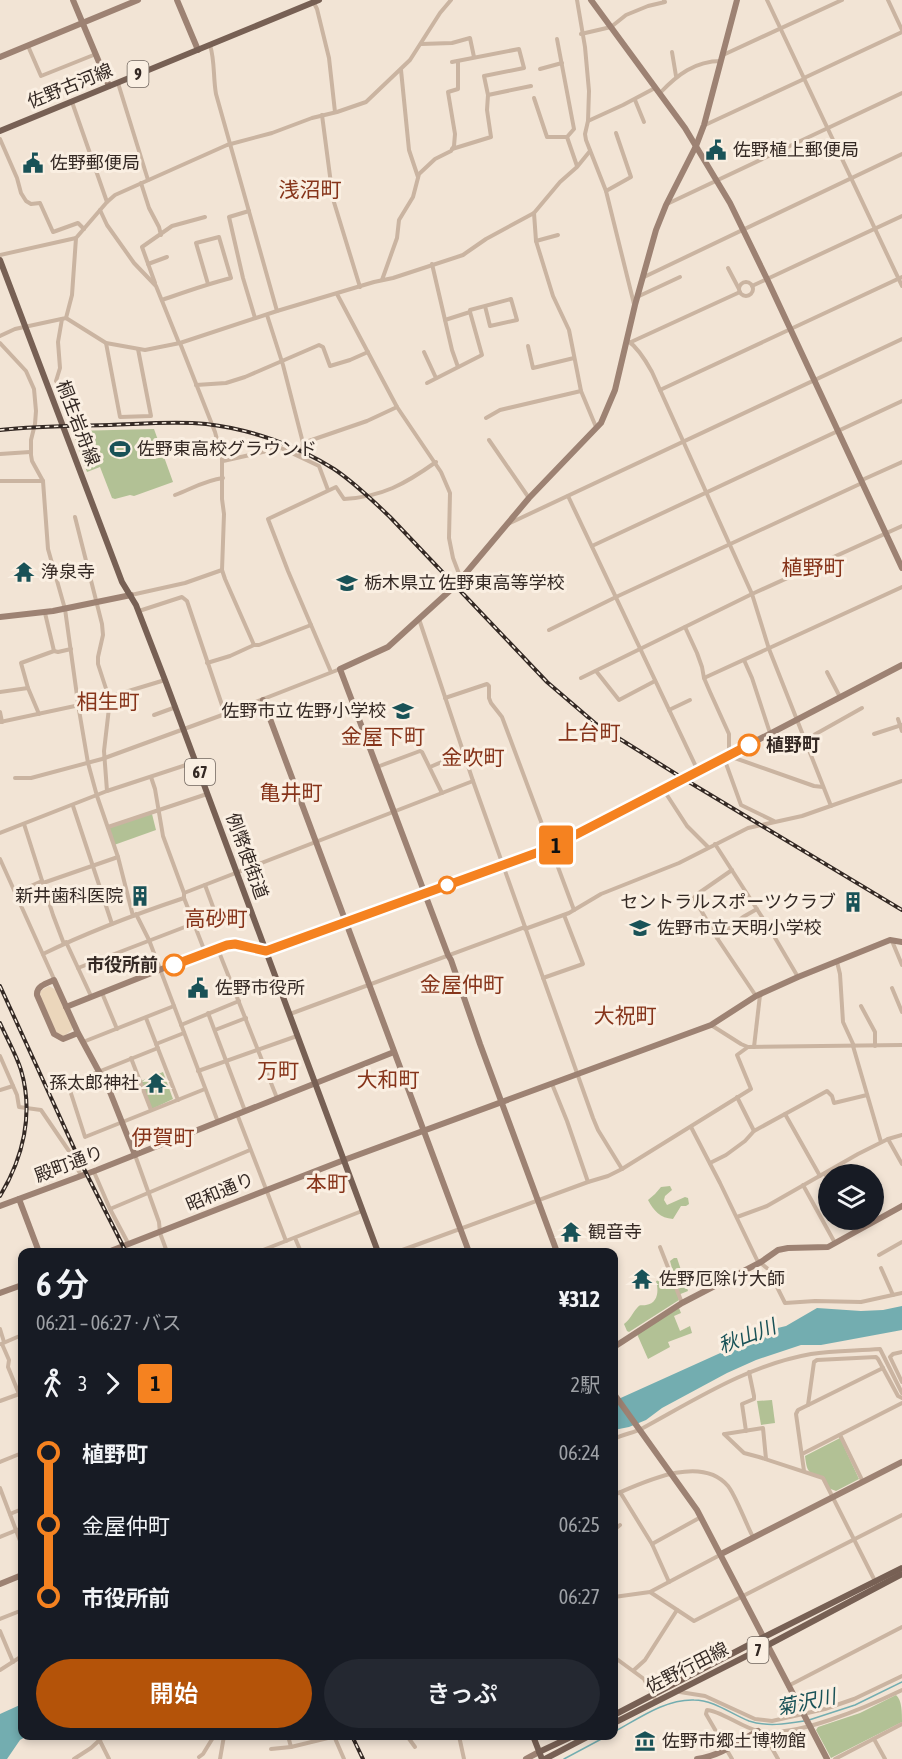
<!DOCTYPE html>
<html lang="ja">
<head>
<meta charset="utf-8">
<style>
  body { margin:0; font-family:"Asap Condensed","Noto Sans JP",sans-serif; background:#242831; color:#f1f3f6; height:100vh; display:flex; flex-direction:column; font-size:22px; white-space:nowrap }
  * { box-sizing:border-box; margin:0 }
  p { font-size:20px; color:#9ea1a6 }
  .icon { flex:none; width:33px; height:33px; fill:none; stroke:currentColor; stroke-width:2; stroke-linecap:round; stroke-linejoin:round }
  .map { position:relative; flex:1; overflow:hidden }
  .drawer { position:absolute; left:18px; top:1248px; width:600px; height:492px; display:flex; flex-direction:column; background:#171b24; border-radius:12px; box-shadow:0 3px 9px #0003 }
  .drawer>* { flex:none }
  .badge { padding:0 12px; border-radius:4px; font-size:21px; line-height:39px }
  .fabs { position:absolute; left:818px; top:1164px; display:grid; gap:12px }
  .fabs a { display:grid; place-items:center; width:66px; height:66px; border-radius:50%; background:#171b24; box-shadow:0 3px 9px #0003; font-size:30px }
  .map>.badge { position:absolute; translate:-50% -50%; box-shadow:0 0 0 3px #fff }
  .legs { display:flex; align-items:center; gap:9px; height:66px; padding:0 18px; font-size:20px }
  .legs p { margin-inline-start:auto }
  .headline { display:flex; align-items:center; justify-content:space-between; height:102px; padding:0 18px }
  h1 { font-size:33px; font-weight:600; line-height:45px }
  .primary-button { display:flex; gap:12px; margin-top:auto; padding:12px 18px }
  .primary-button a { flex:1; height:69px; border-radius:36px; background:#b45309; color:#fff; font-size:24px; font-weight:600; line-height:69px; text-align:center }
  .primary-button a+a { background:#242831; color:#f1f3f6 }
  ul { padding:0 18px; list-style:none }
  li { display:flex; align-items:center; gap:21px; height:72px; font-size:22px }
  li i { display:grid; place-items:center; width:9px; height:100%; margin:0 8px; background:currentColor }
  li i::after { content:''; width:15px; height:15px; margin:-8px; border:4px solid; border-radius:50%; background:#171b24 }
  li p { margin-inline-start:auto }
  li:first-child i { background:linear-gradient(#0000 50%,currentColor 0) }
  li:last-child i { background:linear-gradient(currentColor 50%,#0000 0) }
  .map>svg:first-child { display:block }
</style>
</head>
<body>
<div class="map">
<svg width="902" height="1759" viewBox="0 0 902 1759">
  <rect width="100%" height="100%" fill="#f2e4d5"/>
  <g fill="#b2c195">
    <polygon points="154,429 173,482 134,496 130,495 115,499 112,498 100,467 87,472 72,431"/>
    <polygon points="152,814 156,830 114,845 109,827"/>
    <polygon points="163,1072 173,1099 152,1109 141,1081"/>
    <path d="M670,1186L672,1190L665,1196L664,1200L667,1205L685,1197L688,1198L689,1204L686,1206H681L673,1219C660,1218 654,1211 648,1200L655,1194L661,1187Z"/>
    <path d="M674,1258H677L688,1291L678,1295L679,1300L629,1332L627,1331L624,1324C631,1319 632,1313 637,1308C640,1304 641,1306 646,1305C658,1303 659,1291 656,1281L672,1276L673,1272L670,1261Z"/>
    <polygon points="679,1308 681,1313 674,1316 680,1331 690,1326 692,1333 668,1342 670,1347 648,1359 637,1334"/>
    <polygon points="772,1400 775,1423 761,1425 757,1401"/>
    <path d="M840,1438L859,1479L836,1491L828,1488L823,1478C808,1473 807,1472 805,1456Z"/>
    <path d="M896,1695C902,1700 902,1713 902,1722L831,1758L816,1730L818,1727L860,1713Z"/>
  </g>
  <polygon fill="#ebd6bb" points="49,986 56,990 72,1025 72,1030 64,1036 60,1035 56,1032 41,998 40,993 42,990"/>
  <g fill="#73adb0">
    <polygon points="902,1306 902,1330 821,1345 801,1345 756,1360 727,1373 662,1408 646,1420 629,1427 614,1430 614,1401 727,1350 745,1336 786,1326 817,1308 861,1311 883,1310"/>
    <polygon points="22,1704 22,1736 27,1736 20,1740 7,1759 0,1759 0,1714"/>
  </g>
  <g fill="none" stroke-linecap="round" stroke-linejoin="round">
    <g stroke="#73adb0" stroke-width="1.5">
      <polyline points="809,1720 855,1705 902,1682"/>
      <path d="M614,1732C638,1719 665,1699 694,1700C714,1700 731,1714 749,1721C767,1727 786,1724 804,1721"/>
      <polyline points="564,1759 607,1736"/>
    </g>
    <g stroke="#cab4a1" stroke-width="4">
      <polyline points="577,0 585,47 589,91 588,121 585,134 586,140 606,191 634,304"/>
      <polyline points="767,0 902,286"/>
      <polyline points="888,0 902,30"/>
      <polyline points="314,3 317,9 329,58 335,112"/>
      <polyline points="581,34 611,27 626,15 648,6 665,2 664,0"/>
      <polyline points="557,39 574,129 567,137"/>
      <polyline points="421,44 452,43 470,38 474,57"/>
      <path d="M210,45C215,61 213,77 216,94L277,311"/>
      <polyline points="28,46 41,76 96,54"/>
      <polyline points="672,52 676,76"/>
      <polyline points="723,55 842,0"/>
      <polyline points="452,62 519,49 524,68 484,76 488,95 487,110 491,137 452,149"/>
      <polyline points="540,69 562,63"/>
      <polyline points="401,70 409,150 418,177"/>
      <polyline points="804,78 902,32"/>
      <polyline points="118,83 148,180"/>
      <path d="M660,93C677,75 695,61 721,61"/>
      <polyline points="488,95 531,86"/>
      <polyline points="534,98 547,137 567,137 577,166"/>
      <polyline points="635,100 644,122"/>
      <polyline points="72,102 107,202"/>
      <polyline points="322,115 333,199 360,287"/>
      <polyline points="588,121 623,105 655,88"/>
      <polyline points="705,125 804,79"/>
      <polyline points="0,139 17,178 21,193 26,201 31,204 40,203 53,232 78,223 84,229"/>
      <polyline points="141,183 149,208 159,227 161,235"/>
      <polyline points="606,191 631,177 616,133"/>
      <polyline points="667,204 902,93"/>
      <polyline points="100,210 107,225 134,263 156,286 179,343"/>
      <polyline points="249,211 229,217 243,278 255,318"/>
      <polyline points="534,213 536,241 553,296 569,330 581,391 596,427"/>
      <polyline points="536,241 558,235"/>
      <polyline points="0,255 76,238"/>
      <polyline points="148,264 167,257"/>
      <polyline points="432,264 452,350 458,367"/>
      <polyline points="728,268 739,289"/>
      <polyline points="644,277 902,154"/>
      <polyline points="382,280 397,238 399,220 413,197 419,174 435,159 451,151 454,146 455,134 448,92 458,89 458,61"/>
      <circle cx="746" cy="289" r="7"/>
      <polyline points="155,283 142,247 172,226 205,217"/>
      <polyline points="752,286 902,216"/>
      <polyline points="337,294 397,407 441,472 450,493 449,538 453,558 461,579"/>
      <polyline points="637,297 680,277"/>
      <path d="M162,300C185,292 207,284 231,278L219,237L196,243L208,284"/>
      <polyline points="267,315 283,365 303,443 300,456"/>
      <polyline points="66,318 106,343 145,350 180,343 277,311 374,282 393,278 463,255 486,239 534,213 560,182 577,167 590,151"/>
      <polyline points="445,320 470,312 470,310 511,299 517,320 490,326 485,306"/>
      <polyline points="0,336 15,329 66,318 72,295 76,238 107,202 115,195 227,145 272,133 312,118 337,112 366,102 410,60 440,13 451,0"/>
      <path d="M627,340C637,347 646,361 652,372L752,594L769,649L831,806"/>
      <polyline points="631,342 740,292"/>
      <polyline points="0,343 26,371 34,389 36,411 35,424 31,440 31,455 32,461 43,481 48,549 65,609 79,710 88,763 97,796 118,857 133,916"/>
      <polyline points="106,343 120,417 151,416 138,349"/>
      <polyline points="180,343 215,432 222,458 222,499 224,514 222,570 225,579 254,645"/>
      <polyline points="528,346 533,368 574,358"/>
      <polyline points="424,352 436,378"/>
      <polyline points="56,381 60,368 58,342 62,319"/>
      <polyline points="427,383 482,355 470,312"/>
      <polyline points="196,385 226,383 245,377 319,345 323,347 330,366 350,360 368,352"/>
      <polyline points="660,390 902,277"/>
      <polyline points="486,418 500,410 581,391"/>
      <polyline points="489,440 529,498"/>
      <polyline points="303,443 367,421 397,407"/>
      <polyline points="0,454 30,452"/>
      <polyline points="223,461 281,448 319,466 328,490"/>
      <polyline points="862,480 902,462"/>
      <polyline points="0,481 43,481"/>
      <path d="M175,495C191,489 206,480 223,478"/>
      <polyline points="568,496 698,771"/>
      <polyline points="75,517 102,624 103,635 98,657 98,664 109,698 109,708 104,751 107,791"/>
      <polyline points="510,523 902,339"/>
      <polyline points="592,546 902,401"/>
      <polyline points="131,595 185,583 222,570"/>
      <polyline points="139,611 182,597 187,601 225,714"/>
      <polyline points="45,613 54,651"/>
      <polyline points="419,619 473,781 593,1118 598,1130 622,1169"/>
      <polyline points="685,627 697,653 702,667 704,678 710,692 729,734 729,756 814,786 823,787"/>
      <polyline points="549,630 616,597 862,483"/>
      <polyline points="744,660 752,678 770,733"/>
      <polyline points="207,663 230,656 254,645 259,645 311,625"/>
      <polyline points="596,671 619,700 655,681"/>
      <path d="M331,672L288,571L268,519L336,487L344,499C382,497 405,484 436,462"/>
      <polyline points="827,672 840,697"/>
      <polyline points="581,678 752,594 902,526"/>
      <polyline points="704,678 902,587"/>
      <polyline points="0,692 28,688"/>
      <polyline points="445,698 487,684 489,686 489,698 491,703 502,717 508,733 574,910"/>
      <polyline points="669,710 690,700"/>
      <polyline points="0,712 2,722"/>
      <polyline points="39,714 28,688 21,663 54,651 58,652 71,649"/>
      <polyline points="154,715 176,707"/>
      <polyline points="898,719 902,731"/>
      <polyline points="0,722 89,703 165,680"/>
      <polyline points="874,734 902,725"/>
      <polyline points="805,740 862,708"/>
      <polyline points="724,758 741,805 774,821"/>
      <polyline points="377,767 420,751 422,752 442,793"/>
      <polyline points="430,767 463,753"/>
      <polyline points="151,777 155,789 163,836 184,893 184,898 205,952"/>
      <polyline points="15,778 31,778 102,759 225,714 340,669"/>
      <polyline points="663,789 687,826 708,847"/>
      <polyline points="73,806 112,924"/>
      <polyline points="24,824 53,915 64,944"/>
      <polyline points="108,827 207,794"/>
      <polyline points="0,833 107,791 195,762"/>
      <polyline points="715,844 771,931 798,977"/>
      <polyline points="0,859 54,979"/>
      <polyline points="732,870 696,895 694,898 717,938 756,996"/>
      <polyline points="43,883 118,857"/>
      <polyline points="15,893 42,881"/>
      <polyline points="184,893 473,781"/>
      <polyline points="136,914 149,940 218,1122"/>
      <polyline points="525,929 569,913 601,894 679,863 748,828 802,816 902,781"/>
      <polyline points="717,938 743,917 757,909"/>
      <polyline points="892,941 902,965"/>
      <polyline points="66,942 91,996"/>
      <polyline points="217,947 277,1098"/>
      <path d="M43,954C88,932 136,914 184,898"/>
      <polyline points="837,962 840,974 843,1022 854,1046"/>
      <polyline points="78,968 216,915 205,885"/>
      <polyline points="543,978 583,964 564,915"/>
      <polyline points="892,988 902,1012"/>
      <polyline points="102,993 117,1029"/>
      <polyline points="861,1006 875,1032 875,1046"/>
      <polyline points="208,1013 245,1111"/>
      <polyline points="290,1014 525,927"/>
      <polyline points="146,1018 178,1100"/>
      <polyline points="181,1025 239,1001"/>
      <polyline points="711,1025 741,1044 748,1047 902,1045"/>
      <polyline points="215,1030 246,1018"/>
      <polyline points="83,1042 174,1006"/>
      <polyline points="156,1044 184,1033"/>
      <polyline points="853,1046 881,1142"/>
      <polyline points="754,1047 760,995"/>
      <polyline points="158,1048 68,1084 85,1137 205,1089"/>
      <polyline points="0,1056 17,1095 19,1107 41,1110 71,1154 81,1176"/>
      <polyline points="131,1058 151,1110"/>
      <polyline points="198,1071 297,1036"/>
      <polyline points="552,1084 567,1121 588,1182"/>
      <polyline points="0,1090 13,1086"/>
      <polyline points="737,1097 754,1131"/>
      <polyline points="237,1114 286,1241"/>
      <polyline points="785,1114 820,1176"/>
      <polyline points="691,1127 720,1183 757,1260 768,1269 785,1303 815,1301 861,1302 902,1293"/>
      <polyline points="888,1139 902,1135"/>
      <polyline points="135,1155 159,1222 160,1233 167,1252"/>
      <polyline points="710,1163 726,1155 745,1141 754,1131 827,1091 832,1096 834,1103 867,1095"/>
      <polyline points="94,1172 110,1209 128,1243"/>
      <polyline points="825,1174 828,1179"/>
      <polyline points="803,1185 835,1243"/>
      <polyline points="110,1209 250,1150"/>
      <polyline points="737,1217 767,1206 858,1154 888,1139 902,1164"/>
      <polyline points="851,1220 857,1231"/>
      <polyline points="295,1238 301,1252"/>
      <polyline points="660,1247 682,1303"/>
      <polyline points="258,1252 362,1211"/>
      <polyline points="397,1252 588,1182 608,1176 622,1169 751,1089 737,1055 748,1047"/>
      <polyline points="879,1255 902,1242"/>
      <polyline points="881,1268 893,1295"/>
      <polyline points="0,1329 4,1342"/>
      <polyline points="1,1344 22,1335"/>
      <polyline points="2,1344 9,1360 8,1367 19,1394"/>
      <polyline points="902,1352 893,1354 890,1357 902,1382"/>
      <polyline points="0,1401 22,1393"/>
      <polyline points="808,1405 814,1362 817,1360 876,1357 878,1359 898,1396 902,1398"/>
      <polyline points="746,1431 742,1404 754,1399 754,1396 749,1372"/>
      <polyline points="724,1434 744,1453 759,1457 823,1478 876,1583"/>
      <polyline points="725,1434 763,1428 766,1459"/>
      <polyline points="840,1435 863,1482"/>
      <path d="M614,1439C623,1434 634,1433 643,1428C698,1398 749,1365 811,1354C834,1350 857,1351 880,1349L902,1393"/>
      <polyline points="802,1454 902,1403"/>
      <polyline points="0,1462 22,1453"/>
      <polyline points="804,1471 796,1414 798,1410 883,1368"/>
      <polyline points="0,1488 22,1546"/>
      <polyline points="620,1492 652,1544 669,1582"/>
      <path d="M614,1495C644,1482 701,1454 728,1486C736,1496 746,1524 753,1537"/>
      <polyline points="10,1514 22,1509"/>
      <polyline points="614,1530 620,1525"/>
      <polyline points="0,1537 22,1528"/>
      <polyline points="652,1544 701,1517"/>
      <polyline points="650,1592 694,1621 902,1515"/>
      <polyline points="614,1597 650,1592 720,1555"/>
      <polyline points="0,1619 20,1611"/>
      <polyline points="0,1631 13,1662"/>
      <polyline points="614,1657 644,1679 656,1701"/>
      <polyline points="0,1670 22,1656"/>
      <polyline points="634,1670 645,1660 677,1610"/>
      <polyline points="788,1686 902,1627"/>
      <polyline points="680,1692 705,1696 755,1719 772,1721 825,1709 854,1699 902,1676"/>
      <polyline points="765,1732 765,1736 778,1759"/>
      <polyline points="288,1736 291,1747 336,1736"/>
      <polyline points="334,1736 344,1759"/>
      <polyline points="407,1736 415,1747"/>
      <polyline points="459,1736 464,1759"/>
      <polyline points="874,1739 885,1759"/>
      <polyline points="100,1741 109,1759"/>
      <polyline points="271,1749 291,1747"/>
      <polyline points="199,1757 203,1754 214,1736"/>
      <polyline points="74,1759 91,1748 104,1736"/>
      <polyline points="220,1759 224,1736"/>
      <path d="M732,1759L706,1714L707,1710C719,1710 743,1728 758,1731C794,1739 869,1706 902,1690"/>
      <polyline points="835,1759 902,1724"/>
    </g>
    <g stroke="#9d8273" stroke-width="6">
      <polyline points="73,0 109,86"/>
      <polyline points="177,0 198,50"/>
      <polyline points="591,0 685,128 730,203 767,279 902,568"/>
      <polyline points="0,57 138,0"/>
      <polyline points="0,617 53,611 131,595"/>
      <polyline points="263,700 469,1252"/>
      <polyline points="66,1007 217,947 235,944 266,951 550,848 902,665"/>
      <path d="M78,1033L63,1039L54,1034L37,995C36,986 47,983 54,980L78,1033L110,1092L135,1155"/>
      <polyline points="19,1199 39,1252"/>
      <polyline points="0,1206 97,1170 394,1052"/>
      <polyline points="108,1252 344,1160 711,1025 756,996 798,977 890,940 902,942"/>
      <polyline points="557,1252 480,1044 451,960 448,955 340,669 388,647 455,586 529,498 601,423 615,390 635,305 656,230 666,205 696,146 704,125 737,0"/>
      <polyline points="0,1293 22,1285"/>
      <polyline points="614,1347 682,1303 761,1262 778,1250 788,1248 828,1247 902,1206"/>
      <polyline points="614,1394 697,1510 827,1759"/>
      <polyline points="721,1554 902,1462"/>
      <polyline points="0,1584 22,1575"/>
      <polyline points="526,1759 539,1752"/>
      <path d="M697,1759C720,1756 738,1742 758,1731"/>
    </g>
    <g stroke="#776054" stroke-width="6">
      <polyline points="0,131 319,0"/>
      <polyline points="0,260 122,582 136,605 165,680 378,1252"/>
      <polyline points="614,1715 764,1637 902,1568"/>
      <polyline points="614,1723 768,1645 902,1574"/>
      <polyline points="533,1736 542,1759"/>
      <polyline points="539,1752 573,1736"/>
      <polyline points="545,1759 589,1736"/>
    </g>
    <g stroke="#342924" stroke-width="4">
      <g id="rail">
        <path d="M0,430C37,426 73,426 110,425C141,424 174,421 206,424C250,429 296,445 334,469C355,483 372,500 390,517L547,682L596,724L684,779L902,910"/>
        <polyline points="0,986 79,1159 126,1252"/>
        <path d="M0,1023C7,1039 16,1054 21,1070C34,1114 23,1158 0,1196"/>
        <polyline points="352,1736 363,1759"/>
      </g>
    </g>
    <use href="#rail" stroke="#faefe2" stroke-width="1.5" stroke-dasharray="4.5" stroke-linecap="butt"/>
  </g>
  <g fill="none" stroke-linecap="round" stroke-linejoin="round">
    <g stroke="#fff" stroke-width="14">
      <polyline id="line-1" points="174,965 227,945 235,944 266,951 550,848 749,745"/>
    </g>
    <use href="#line-1" stroke="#f58220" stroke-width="9"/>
  </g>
  <defs>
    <g id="civic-bare" transform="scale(1.62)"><path d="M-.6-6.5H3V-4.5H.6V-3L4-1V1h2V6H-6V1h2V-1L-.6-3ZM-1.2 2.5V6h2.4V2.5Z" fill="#195257" stroke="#faefe2" stroke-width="2.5" paint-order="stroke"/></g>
    <g id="stadium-bare" transform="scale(1.62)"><path d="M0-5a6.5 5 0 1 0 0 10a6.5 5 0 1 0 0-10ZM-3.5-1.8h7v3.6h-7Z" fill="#195257" stroke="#faefe2" stroke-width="2.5" paint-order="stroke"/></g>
    <g id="temple-bare" transform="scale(1.62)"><path d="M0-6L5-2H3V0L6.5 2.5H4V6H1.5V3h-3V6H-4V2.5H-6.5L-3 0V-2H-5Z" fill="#195257" stroke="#faefe2" stroke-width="2.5" paint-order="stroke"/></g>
    <g id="school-bare" transform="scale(1.62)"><path d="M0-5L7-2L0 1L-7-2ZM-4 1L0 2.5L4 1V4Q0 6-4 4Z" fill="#195257" stroke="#faefe2" stroke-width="2.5" paint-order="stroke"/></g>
    <g id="building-bare" transform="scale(1.62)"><path d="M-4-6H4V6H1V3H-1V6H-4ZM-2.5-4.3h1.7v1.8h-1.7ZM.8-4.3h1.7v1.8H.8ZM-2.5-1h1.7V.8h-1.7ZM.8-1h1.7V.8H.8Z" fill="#195257" stroke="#faefe2" stroke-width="2.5" paint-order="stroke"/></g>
    <g id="museum-bare" transform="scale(1.62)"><path d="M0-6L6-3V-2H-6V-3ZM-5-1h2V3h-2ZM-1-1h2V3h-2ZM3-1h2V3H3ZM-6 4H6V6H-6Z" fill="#195257" stroke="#faefe2" stroke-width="2.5" paint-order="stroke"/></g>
  </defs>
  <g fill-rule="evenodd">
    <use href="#civic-bare" x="716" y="150"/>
    <use href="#civic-bare" x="33" y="163"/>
    <use href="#stadium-bare" x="120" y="449"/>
    <use href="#temple-bare" x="24" y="572"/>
    <use href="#school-bare" x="347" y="583"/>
    <use href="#school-bare" x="403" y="711"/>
    <use href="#building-bare" x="140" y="896"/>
    <use href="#building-bare" x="853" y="902"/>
    <use href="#school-bare" x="640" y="928"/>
    <use href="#civic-bare" x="198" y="988"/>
    <use href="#temple-bare" x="156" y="1083"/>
    <use href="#temple-bare" x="571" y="1232"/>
    <use href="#temple-bare" x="642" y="1279"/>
    <use href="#museum-bare" x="645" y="1741"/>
  </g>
  <g fill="#fff" stroke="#f58220" stroke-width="3">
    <circle cx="749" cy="745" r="10"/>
    <circle cx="447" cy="885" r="8"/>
    <circle cx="174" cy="965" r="10"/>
  </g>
  <g text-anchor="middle" stroke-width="6" stroke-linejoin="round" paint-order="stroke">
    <g fill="#faefe2" stroke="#6f645d" stroke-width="1.5">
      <rect x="127.5" y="61" width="21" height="26" rx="4.5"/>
      <rect x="185" y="759" width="30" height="26" rx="4.5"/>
      <rect x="747.5" y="1637" width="21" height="26" rx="4.5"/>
    </g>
    <g font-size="16" font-weight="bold" fill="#342924">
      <text x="138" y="80">9</text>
      <text x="200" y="778">67</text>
      <text x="758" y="1656">7</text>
    </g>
    <g font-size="18" fill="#342924" stroke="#faefe2">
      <text transform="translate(70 86) rotate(-22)" y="6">佐野古河線</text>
      <text transform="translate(78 423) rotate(69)" y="6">桐生岩舟線</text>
      <text transform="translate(247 856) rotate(70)" y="6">例幣使街道</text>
      <text transform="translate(69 1164) rotate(-21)" y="6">殿町通り</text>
      <text transform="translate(220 1192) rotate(-23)" y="6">昭和通り</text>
      <text transform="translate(687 1668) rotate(-27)" y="6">佐野行田線</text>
    </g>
    <g font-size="18" fill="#342924" stroke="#faefe2" text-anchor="start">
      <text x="733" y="156">佐野植上郵便局</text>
      <text x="50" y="169">佐野郵便局</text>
      <text x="137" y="455">佐野東高校グラウンド</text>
      <text x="41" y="578">浄泉寺</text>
      <text x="364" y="589">栃木県立 佐野東高等学校</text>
      <text x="386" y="717" text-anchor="end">佐野市立 佐野小学校</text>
      <text x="123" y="902" text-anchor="end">新井歯科医院</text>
      <text x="836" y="908" text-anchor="end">セントラルスポーツクラブ</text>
      <text x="657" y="934">佐野市立 天明小学校</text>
      <text x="215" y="994">佐野市役所</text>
      <text x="139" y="1089" text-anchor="end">孫太郎神社</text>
      <text x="588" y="1238">観音寺</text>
      <text x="659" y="1285">佐野厄除け大師</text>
      <text x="662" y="1747">佐野市郷土博物館</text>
    </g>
    <g font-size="18" font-weight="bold" fill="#342924" stroke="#faefe2" text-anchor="start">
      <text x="766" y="751">植野町</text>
      <text x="158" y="971" text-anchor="end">市役所前</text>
    </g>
    <g font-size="20" font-style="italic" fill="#195257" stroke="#faefe2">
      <text transform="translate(747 1336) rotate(-21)" y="7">秋山川</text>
      <text transform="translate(806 1702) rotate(-12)" y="7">菊沢川</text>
    </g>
    <g font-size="21" fill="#86341a" stroke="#faefe2">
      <text x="310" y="197">浅沼町</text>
      <text x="813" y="575">植野町</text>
      <text x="108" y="709">相生町</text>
      <text x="589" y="740">上台町</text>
      <text x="383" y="744">金屋下町</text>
      <text x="473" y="765">金吹町</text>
      <text x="291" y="800">亀井町</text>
      <text x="216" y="926">高砂町</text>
      <text x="462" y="992">金屋仲町</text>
      <text x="625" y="1023">大祝町</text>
      <text x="278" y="1078">万町</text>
      <text x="388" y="1087">大和町</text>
      <text x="163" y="1145">伊賀町</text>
      <text x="327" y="1191">本町</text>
    </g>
  </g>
</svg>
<div class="fabs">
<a><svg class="icon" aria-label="layers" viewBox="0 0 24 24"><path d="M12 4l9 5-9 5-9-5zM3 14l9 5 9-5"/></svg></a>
</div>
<b class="badge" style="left:556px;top:845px;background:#f58220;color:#111">1</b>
<section class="drawer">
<div class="headline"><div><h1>6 分</h1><p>06:21 – 06:27 · バス</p></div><b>¥312</b></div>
<div class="legs"><svg class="icon" aria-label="walk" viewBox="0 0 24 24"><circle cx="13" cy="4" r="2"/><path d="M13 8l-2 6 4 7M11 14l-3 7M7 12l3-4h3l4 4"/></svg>3<svg class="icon" aria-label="forward" viewBox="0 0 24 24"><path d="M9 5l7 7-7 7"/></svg><b class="badge" style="background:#f58220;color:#111">1</b><p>2駅</p></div>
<ul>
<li><i style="color:#f58220"></i><b>植野町</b><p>06:24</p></li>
<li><i style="color:#f58220"></i><span>金屋仲町</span><p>06:25</p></li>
<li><i style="color:#f58220"></i><b>市役所前</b><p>06:27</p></li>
</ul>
<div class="primary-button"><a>開始</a><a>きっぷ</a></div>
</section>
</div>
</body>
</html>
